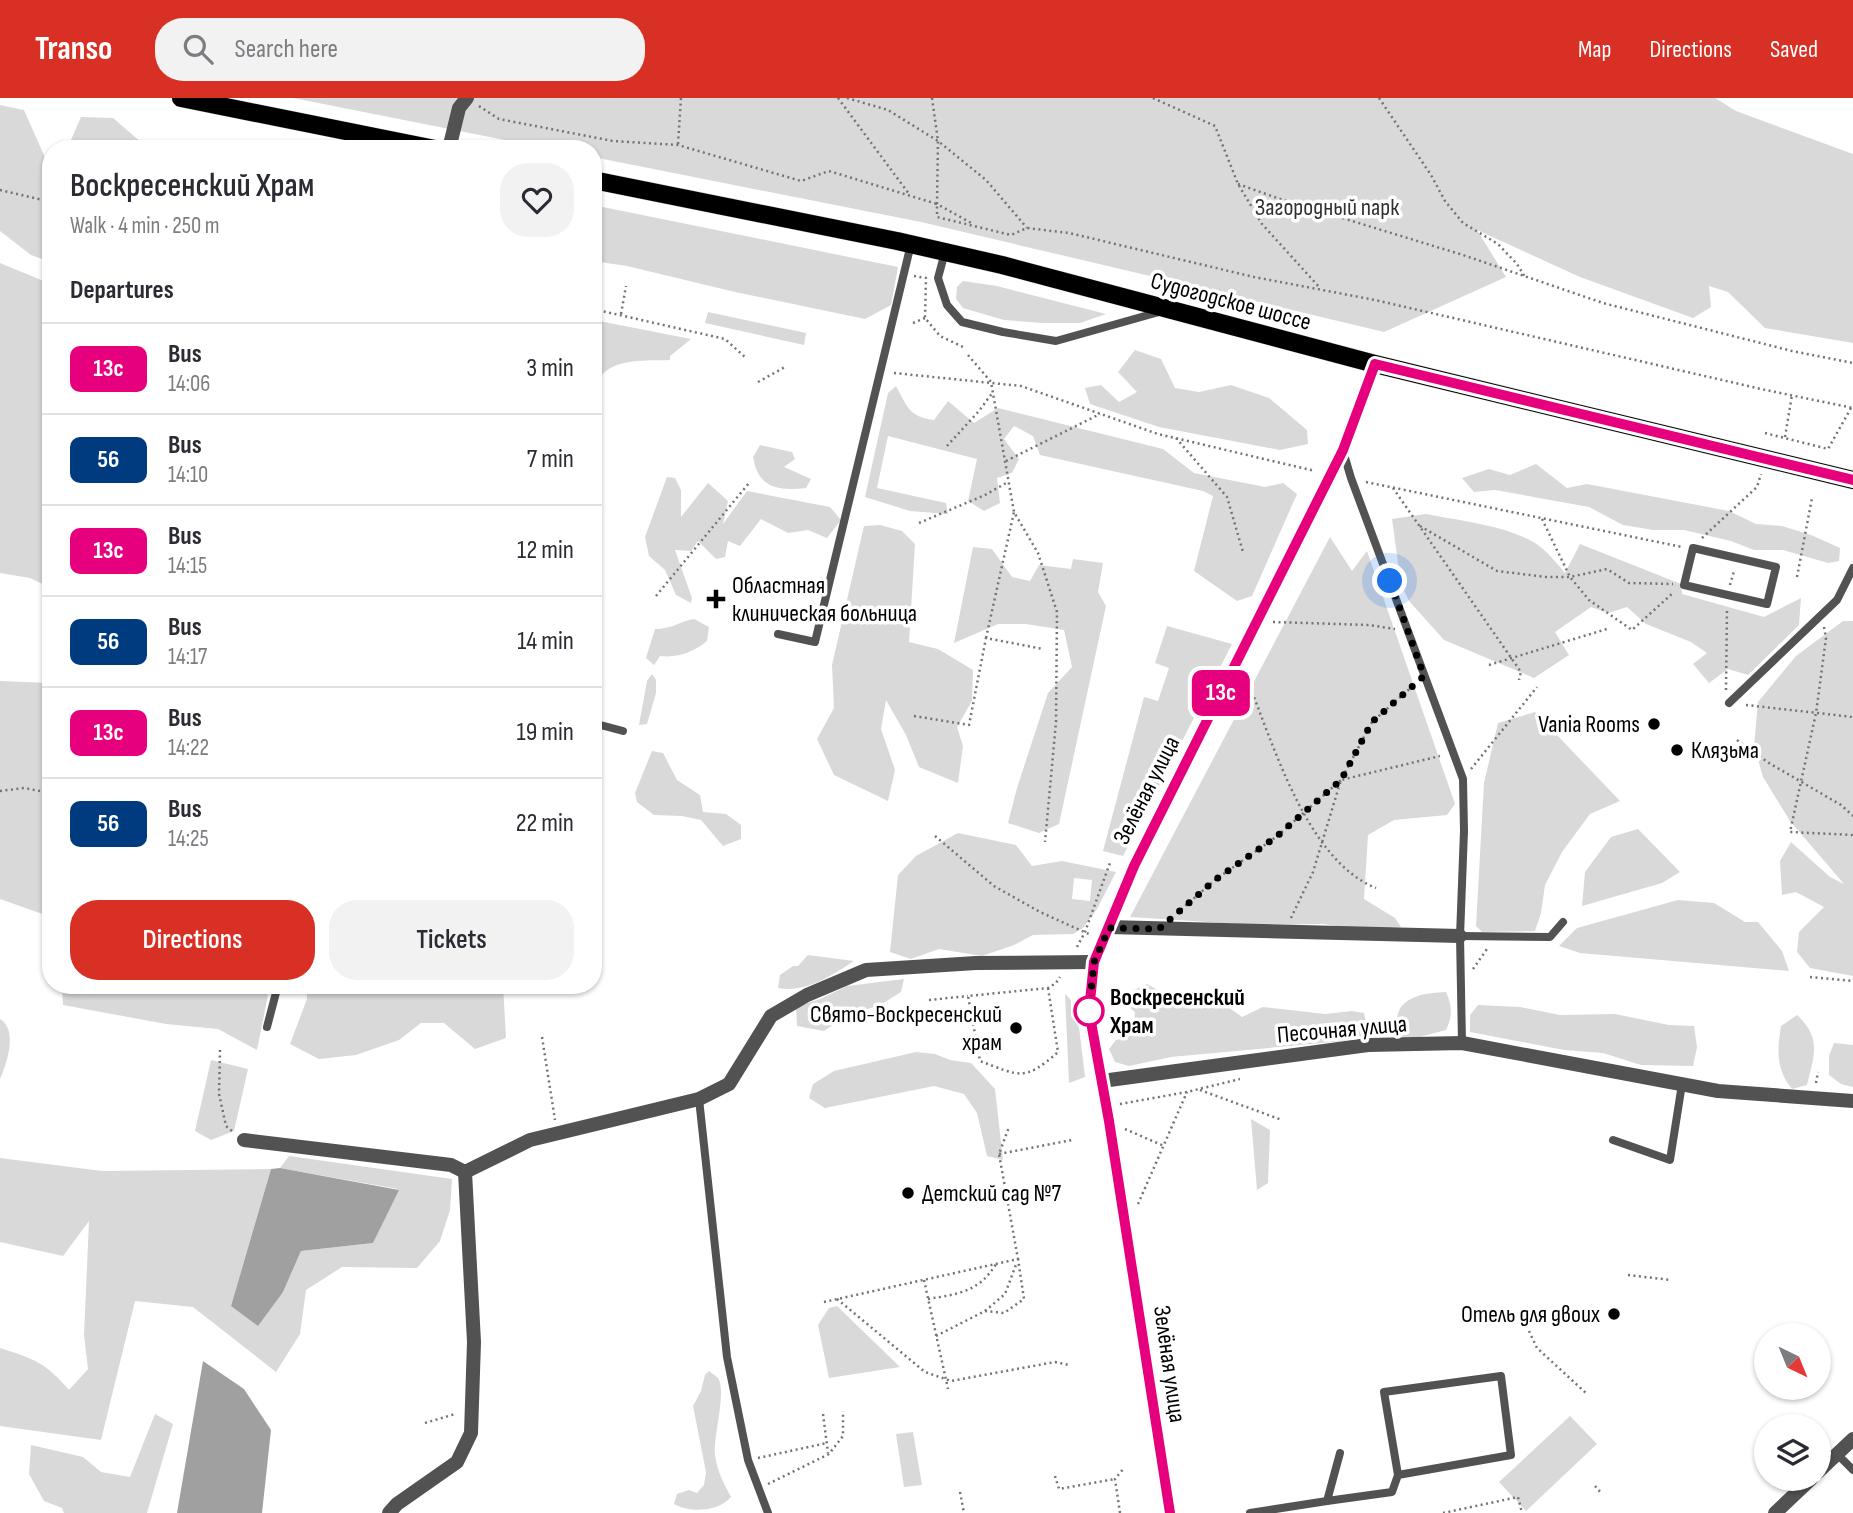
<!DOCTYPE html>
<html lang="en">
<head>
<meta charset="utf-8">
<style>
  body { margin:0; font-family:"Sofia Sans Condensed",sans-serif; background:#f2f2f3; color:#2b2b33; height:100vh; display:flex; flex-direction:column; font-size:26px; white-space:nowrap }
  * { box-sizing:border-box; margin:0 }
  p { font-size:23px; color:#7c7c81 }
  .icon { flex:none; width:38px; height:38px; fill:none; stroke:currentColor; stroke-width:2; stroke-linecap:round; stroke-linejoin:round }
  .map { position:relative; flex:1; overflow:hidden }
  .drawer { position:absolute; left:42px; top:42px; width:560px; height:854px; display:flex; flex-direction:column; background:#fff; border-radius:28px; box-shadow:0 2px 5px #0004 }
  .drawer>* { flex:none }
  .badge { padding:0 14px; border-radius:10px; font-size:24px; line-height:46px }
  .needle { width:46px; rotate:137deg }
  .fabs { position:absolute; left:1754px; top:1225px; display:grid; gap:14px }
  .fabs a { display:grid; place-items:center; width:77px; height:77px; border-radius:50%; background:#fff; box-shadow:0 2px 5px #0004; font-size:35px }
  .you { position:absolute; width:35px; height:35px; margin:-18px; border:5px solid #fff; border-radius:50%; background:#1a73e8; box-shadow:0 0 0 10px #1a73e833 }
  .map>.badge { position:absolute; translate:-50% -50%; box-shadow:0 0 0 4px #fff }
  h2 { padding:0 28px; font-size:26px; line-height:63px }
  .round { display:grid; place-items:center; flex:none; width:74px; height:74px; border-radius:28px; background:#f2f2f3 }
  .head { display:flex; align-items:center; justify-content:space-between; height:119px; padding:0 28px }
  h1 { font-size:33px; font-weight:600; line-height:52px }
  .action { display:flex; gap:14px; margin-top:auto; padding:14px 28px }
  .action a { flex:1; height:80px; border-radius:28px; background:#d93025; color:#fff; font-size:28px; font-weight:600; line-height:80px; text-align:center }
  .action a+a { background:#f2f2f3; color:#2b2b33 }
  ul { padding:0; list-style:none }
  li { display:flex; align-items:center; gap:21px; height:91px; padding:0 28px; border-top:2px solid #e1e1e2 }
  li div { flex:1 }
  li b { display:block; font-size:26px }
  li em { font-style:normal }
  li .badge { min-width:77px; font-weight:700; text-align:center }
  header { display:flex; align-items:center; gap:42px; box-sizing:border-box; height:98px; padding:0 35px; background:#d93025; color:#fff }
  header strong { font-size:33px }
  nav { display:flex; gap:38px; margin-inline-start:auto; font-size:24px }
  .search { width:490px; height:63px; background:#f2f2f3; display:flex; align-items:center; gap:18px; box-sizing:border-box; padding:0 24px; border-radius:28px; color:#7c7c81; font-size:26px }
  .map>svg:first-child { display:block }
</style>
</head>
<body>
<header>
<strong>Transo</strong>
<div class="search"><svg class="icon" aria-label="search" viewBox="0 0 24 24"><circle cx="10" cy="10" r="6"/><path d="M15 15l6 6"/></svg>Search here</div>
<nav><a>Map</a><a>Directions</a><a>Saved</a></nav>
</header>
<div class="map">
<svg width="1853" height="1415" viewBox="0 0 1853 1415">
  <rect width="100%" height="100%" fill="#fff"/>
  <g fill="#d9d9d9" fill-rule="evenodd">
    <polygon points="293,0 1715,0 1736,13 1853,56 1853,245 1765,230 1728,194 1709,188 1711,209 1693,220 1580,179 1477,132 1506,179 1384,234 1163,181 1154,182 1150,178 921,124 593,59 593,51 550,51"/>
    <polygon points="0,7 24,12 47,64 51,63 51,164 31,157 0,133"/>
    <polygon points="81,19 113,20 149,51 67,51"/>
    <polygon points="593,107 898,169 891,207 865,221 735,194 627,168 593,163"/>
    <polygon points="0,165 51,186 51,490 30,480 0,475"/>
    <polygon points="963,183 997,188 1106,216 1080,225 1043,225 1004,222 963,210 956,201 957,189"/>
    <polygon points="708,214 806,235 804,247 705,225"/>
    <path d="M593,218L599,223L691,241L670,258V262C648,263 612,259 598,282C595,286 595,293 593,298Z"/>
    <polygon points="1135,252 1161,261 1175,290 1199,294 1231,287 1269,300 1307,332 1308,346 1280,352 1159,329 1090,306 1085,290 1101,287 1119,304 1137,294 1118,274"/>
    <path d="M896,288C907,308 909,319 934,322L948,303L974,325L998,310L1163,351L1194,375L1265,389L1283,385L1297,396L1252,498L1237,503L1194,473L1213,398L1203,393L1040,357L1033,338L1014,328L1004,341L1019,361L1012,375L997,380L1000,405L984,413L968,403L977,361L888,338L877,390L946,405L948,416L910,413L865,399L888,295Z"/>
    <path d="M760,347L792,354L795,361L784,369L811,381L806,390C778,393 758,390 753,359Z"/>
    <polygon points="1536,366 1567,390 1587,386 1729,413 1756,426 1782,428 1811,437 1840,450 1839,463 1828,465 1783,452 1754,452 1731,443 1684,432 1653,432 1623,427 1589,409 1495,392 1474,394 1462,380 1489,371 1510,377"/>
    <polygon points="667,379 675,380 681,392 681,419 708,385 728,403 723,426 747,393 830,409 841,422 827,440 808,432 788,435 761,421 740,448 728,443 725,459 716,461 698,443 691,453 675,452 692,500 691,505 676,497 665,472 649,458 645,439"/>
    <path d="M1426,416C1460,423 1516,428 1543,451C1551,458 1558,467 1565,475L1580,446L1681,486L1682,496L1764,519L1801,500L1799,527L1748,577L1728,571L1709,585L1693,566L1707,555L1691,544L1646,526L1627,509L1608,515L1591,509L1555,534L1569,557L1534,580L1444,542L1418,513L1409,503L1401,486L1392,421Z"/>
    <polygon points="880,427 902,433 915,446 909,544 938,551 973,572 972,603 957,629 963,648 958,685 919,669 906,637 886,602 881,631 895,672 888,703 834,677 817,641 834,610 832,567 864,428"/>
    <polygon points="1330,439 1352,473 1367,453 1455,706 1447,717 1394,722 1368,737 1364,801 1395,820 1401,829 1366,832 1323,826 1253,827 1130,819"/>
    <polygon points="973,449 992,451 1012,479 1030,483 1039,467 1071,471 1073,461 1103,465 1098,494 1106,508 1059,726 1039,735 1008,725 1017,690 1048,595 1072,569 1064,532 1026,526 998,526 954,545"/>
    <path d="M694,521L709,529L707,543C693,554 679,560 660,558L654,567L646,560L655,531C672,531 678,524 694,521Z"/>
    <polygon points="1843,523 1853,523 1853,878 1810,870 1797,854 1799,834 1824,809 1796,794 1782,797 1780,763 1791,744 1830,779 1844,786 1790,723 1763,679 1754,648 1758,604 1796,558"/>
    <polygon points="1167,528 1232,546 1123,758 1103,753 1144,599 1158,603 1169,570 1155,565"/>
    <polygon points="652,576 656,582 656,595 647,626 639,627 647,583"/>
    <polygon points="0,583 51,585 51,819 0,801"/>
    <polygon points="1535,614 1620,703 1590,716 1562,754 1545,787 1541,815 1535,833 1482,834 1476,828 1484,685 1498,625"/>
    <polygon points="652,653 663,655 677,682 700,697 703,714 726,716 741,727 741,741 723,748 701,722 682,718 654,717 637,704 635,695"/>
    <polygon points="1638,731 1680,774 1662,785 1582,808 1585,774 1611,739"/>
    <path d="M958,735L1016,747L1032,768L1062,763L1116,774L1097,811L1083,830L1073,836L1033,837L1014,847L982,858L939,851L911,861L890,854L898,777L916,758ZM1074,780L1092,782L1090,803L1072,801Z"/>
    <polygon points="1678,802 1714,805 1745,824 1758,824 1782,853 1789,873 1580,855 1559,848 1577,830"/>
    <path d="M808,857L854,863C831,878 806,895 778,890L780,877L793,868H798Z"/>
    <polygon points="904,881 901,894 880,907 846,918 824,933 797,928 796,909 820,901 847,888"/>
    <polygon points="1147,886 1191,911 1210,896 1242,919 1263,909 1325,916 1352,913 1364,915 1366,924 1361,938 1344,943 1171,959 1129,968 1115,964 1109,951 1116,942 1133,937 1135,914 1117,900"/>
    <polygon points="62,887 270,887 257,952 218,931 166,926 63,907"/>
    <polygon points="307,887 503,887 506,940 475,951 444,925 421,925 399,942 356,957 319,961 290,946 307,901"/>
    <path d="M1446,894C1452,907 1453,918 1446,932L1404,943C1402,936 1397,927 1397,921C1399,897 1428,895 1446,894Z"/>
    <polygon points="1065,896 1071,902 1071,918 1079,929 1085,979 1069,985"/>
    <polygon points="1478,907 1520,909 1560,917 1615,916 1669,927 1694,928 1697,949 1693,968 1641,967 1603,955 1564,952 1470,934 1470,917"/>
    <path d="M1797,917C1822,940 1814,958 1807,987L1792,991C1776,972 1777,952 1781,928Z"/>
    <path d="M0,921C18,932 7,965 0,981Z"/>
    <polygon points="1834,945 1853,947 1853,989 1841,986 1829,977 1829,958"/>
    <polygon points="916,954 935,956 950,962 971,965 995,991 1003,1062 987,1058 977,1015 964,996 934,988 825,1010 809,1000 813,986 834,973"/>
    <polygon points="211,962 248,971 234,1033 211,1042 195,1033"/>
    <polygon points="1251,1021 1270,1032 1268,1085 1257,1092"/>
    <path d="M289,1058L452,1081L450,1112L440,1143L417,1170L342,1169L306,1192L300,1236L276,1274L193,1209L135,1203L101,1342L0,1328V1250C34,1261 45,1264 69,1292L88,1271L84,1237L89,1123L63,1158L0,1144V1060L102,1073L271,1071L231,1208L283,1194L301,1153L373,1145L398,1091L280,1070Z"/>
    <polygon points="837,1208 900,1269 829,1280 818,1227 829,1210"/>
    <path d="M709,1273C710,1274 717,1279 718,1280C727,1294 713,1338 715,1357C717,1373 724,1386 731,1399C718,1414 690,1415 674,1406L677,1396L689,1392L697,1395L704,1387L706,1374L693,1308L701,1293L705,1277Z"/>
    <polygon points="155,1316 173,1326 147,1415 64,1415 62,1410 44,1403 29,1376 31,1347 83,1359 101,1374 130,1379"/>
    <polygon points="1570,1318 1597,1346 1526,1413 1499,1384"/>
    <polygon points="913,1334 922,1387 904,1389 896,1336"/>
  </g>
  <g fill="#a0a0a0">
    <polygon points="280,1070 399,1092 373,1145 301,1153 283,1194 258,1228 231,1208 271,1071"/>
    <polygon points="203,1263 244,1291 271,1332 262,1415 177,1415"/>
  </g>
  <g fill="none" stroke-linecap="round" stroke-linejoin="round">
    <g stroke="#dbdbdb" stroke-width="19">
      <g id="primary">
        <polyline points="181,0 435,51"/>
        <polyline points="593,82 897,143 1002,167 1375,266 1853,382"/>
      </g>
    </g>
    <g stroke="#747474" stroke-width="2.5" stroke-dasharray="2 3.5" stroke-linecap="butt">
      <polyline points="838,0 909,96"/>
      <polyline points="847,0 888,12 938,43 986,82 1027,130"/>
      <polyline points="932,0 938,43 937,106 973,126"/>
      <polyline points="1153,0 1215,28 1238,86 1262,126 1320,190"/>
      <polyline points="1379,0 1431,77 1445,103 1463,125 1498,146 1517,166 1525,179"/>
      <polyline points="479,8 499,21 613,43 678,47 801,83 829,73 937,106 937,119 1011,137 1027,130 1069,135 1254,179 1375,202 1761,291 1853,310"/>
      <polyline points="678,46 681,0"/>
      <polyline points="1238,86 1277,100 1463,157 1603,205 1792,253 1853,265"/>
      <polyline points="0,92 51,104"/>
      <polyline points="914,178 926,180 925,220 940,238 963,249"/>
      <polyline points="593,211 725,241 746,260"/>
      <polyline points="621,216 626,188"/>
      <polyline points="913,225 925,220"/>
      <polyline points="968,257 991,284 1014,414 1038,455 1057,514 1056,624 1045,744"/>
      <polyline points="894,275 1021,288 1158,336 1315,373"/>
      <polyline points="758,284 785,269"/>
      <polyline points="1765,335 1828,351 1851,310"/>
      <polyline points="1785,339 1792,297"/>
      <polyline points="1176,340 1227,399 1243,454"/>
      <polyline points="947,348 979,313 993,294"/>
      <polyline points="1006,363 1100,316"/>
      <polyline points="1366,384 1682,449"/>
      <polyline points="1393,390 1521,574 1519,582"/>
      <polyline points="1542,421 1570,479 1589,502 1632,532 1674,494"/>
      <polyline points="919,425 985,397 1008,384"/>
      <polyline points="1420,428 1497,473 1546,479 1570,479 1607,471 1629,485 1673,486"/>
      <polyline points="1702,440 1757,389 1761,376"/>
      <polyline points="1797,479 1812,400"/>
      <polyline points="1730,487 1734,473"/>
      <polyline points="656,498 749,385"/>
      <polyline points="1273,524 1369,527 1395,531"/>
      <polyline points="1824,529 1826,540 1816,615 1790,734 1853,737"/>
      <polyline points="986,540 1014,414"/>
      <polyline points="1489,567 1610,530"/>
      <path d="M1246,579C1273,644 1306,762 1376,790"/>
      <polyline points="1726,592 1727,511"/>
      <polyline points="1746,607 1853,619"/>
      <polyline points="914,618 969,627 986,540 1043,551"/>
      <polyline points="1737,642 1769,665 1841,707 1853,718"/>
      <polyline points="1471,671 1537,589"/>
      <polyline points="0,693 24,690 51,695"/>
      <polyline points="935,738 994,788 1040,814 1091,837"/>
      <polyline points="1177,815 1215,782 1276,739 1341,682 1372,624 1414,587"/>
      <polyline points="1291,820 1313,774 1341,682 1440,658"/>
      <polyline points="1077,849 1085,834 1111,762"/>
      <polyline points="1473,871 1487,851"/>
      <polyline points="1810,879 1853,883"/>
      <path d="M1048,890L1058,954C1024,984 1020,978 980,963L968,898L1048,890L1056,885L1060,879"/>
      <polyline points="929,902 968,898"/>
      <polyline points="542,939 555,1022"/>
      <polyline points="220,952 219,996 226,1028 233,1034"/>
      <polyline points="1816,985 1818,974"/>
      <polyline points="1200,992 1282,1022"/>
      <polyline points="1120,1006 1187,994 1240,981"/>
      <polyline points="1125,1031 1164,1048"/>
      <polyline points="999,1056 1072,1042"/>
      <polyline points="1138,1106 1187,994"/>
      <polyline points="1628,1177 1671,1182"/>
      <polyline points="924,1182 948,1291"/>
      <polyline points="837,1201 925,1274 951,1283 1055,1264 1069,1267"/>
      <path d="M928,1201C958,1196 979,1194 996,1166"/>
      <polyline points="824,1204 1018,1161 999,1056 1009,1029"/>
      <polyline points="985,1213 1005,1196 1017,1164"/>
      <polyline points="1529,1233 1537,1250 1587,1296"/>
      <polyline points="936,1238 985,1213 1004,1215 1024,1201 1018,1161"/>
      <polyline points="823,1316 828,1355"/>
      <polyline points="425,1325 455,1316"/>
      <polyline points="758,1360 827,1345"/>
      <polyline points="1055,1378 1059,1391 1115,1381"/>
      <polyline points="768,1386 829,1356 843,1338 843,1313"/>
      <polyline points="1595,1388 1602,1396"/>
      <polyline points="960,1394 964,1415"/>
      <polyline points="1120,1415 1115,1381 1124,1370"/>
      <polyline points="1443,1415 1518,1399 1522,1415"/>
    </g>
    <g stroke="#525252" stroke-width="8">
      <polyline points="945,154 938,180 947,207 962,224 1003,234 1056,243 1159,214"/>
      <polyline points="1343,353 1351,380 1463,681 1464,733 1460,838 1462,945"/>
      <polygon points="1693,450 1776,469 1767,506 1684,487"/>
      <polyline points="778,536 815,544 911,146"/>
      <polyline points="1729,605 1837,502 1853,470"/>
      <polyline points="593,625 623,633"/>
      <polyline points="1460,838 1550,839 1563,824"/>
      <polyline points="267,929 278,887"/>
      <polyline points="699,1001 727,1259 748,1362 768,1415"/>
      <polyline points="1613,1042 1670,1062 1682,986"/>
      <polyline points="1837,1356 1853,1372"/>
      <polyline points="1327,1403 1392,1394 1398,1377 1511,1357 1501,1278 1384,1294 1398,1377"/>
      <polyline points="1250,1415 1327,1403 1340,1355"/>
    </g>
    <g stroke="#525252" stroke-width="14">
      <polyline points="449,51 459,10 467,0"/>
      <polyline points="1109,829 1460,838"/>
      <polyline points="1102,983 1368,947 1462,945 1718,993 1853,1003"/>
      <polyline points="244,1042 451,1067 465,1074 530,1042 699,1001 729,986 771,918 807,897 866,872 976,865 1094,864"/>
      <polyline points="1818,1374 1853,1341"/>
      <polyline points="389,1415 397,1406 457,1364 471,1335 474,1244 465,1074"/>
      <polyline points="1775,1415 1811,1381"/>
    </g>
    <polyline stroke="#525252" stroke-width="14" points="1170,1415 1109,1023 1089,913 1094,864 1134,768 1343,352 1375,266"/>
    <use href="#primary" stroke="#000" stroke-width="18"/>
  </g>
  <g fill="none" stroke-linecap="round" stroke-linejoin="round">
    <g stroke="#fff" stroke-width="16">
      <polyline id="line" points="1170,1415 1109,1023 1089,913 1094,864 1134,768 1343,352 1375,266 1853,382"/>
    </g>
    <use href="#line" stroke="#e6007e" stroke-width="10"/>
    <polyline stroke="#000" stroke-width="7" stroke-dasharray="0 12.6" points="1089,913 1094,864 1109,830 1159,831 1215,782 1276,739 1341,682 1372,624 1424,578 1390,483"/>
  </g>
  <g fill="#000" stroke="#fff" stroke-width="2.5">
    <path d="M712.5 490.5h7v7h7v7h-7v7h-7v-7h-7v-7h7z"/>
    <circle cx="1654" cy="626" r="7"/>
    <circle cx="1677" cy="652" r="7"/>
    <circle cx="1016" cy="930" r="7"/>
    <circle cx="908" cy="1095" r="7"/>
    <circle cx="1614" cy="1216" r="7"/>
  </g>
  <circle fill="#fff" stroke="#e6007e" stroke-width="3.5" cx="1089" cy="913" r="14"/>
  <g text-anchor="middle" stroke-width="7" stroke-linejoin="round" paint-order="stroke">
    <g font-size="24" fill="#303030" stroke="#fff">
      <text x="1327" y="117">Загородный парк</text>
    </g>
    <g font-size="24" fill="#000" stroke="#fff">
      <text transform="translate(1231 203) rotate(15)" y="8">Судогодское шоссе</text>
      <text transform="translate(1146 692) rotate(-63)" y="8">Зелёная улица</text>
      <text transform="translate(1342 931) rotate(-5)" y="8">Песочная улица</text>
      <text transform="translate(1170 1266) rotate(82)" y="8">Зелёная улица</text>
    </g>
    <g font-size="24" fill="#000" stroke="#fff" text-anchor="start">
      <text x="732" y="495">Областная<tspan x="732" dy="28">клиническая больница</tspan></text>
      <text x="1640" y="634" text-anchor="end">Vania Rooms</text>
      <text x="1691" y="660">Клязьма</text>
      <text x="1002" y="924" text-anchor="end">Свято-Воскресенский<tspan x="1002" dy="28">храм</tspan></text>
      <text x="922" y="1103">Детский сад №7</text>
      <text x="1600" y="1224" text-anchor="end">Отель для двоих</text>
    </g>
    <g font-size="24" font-weight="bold" fill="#000" stroke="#fff" text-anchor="start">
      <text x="1110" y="907">Воскресенский<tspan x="1110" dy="28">Храм</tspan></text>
    </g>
  </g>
</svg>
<div class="fabs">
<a><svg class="needle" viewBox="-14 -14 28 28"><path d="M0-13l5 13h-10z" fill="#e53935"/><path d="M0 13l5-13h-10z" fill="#7c7c81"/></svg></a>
<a><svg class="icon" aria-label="layers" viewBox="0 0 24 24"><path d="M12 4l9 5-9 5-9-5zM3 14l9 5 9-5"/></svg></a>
</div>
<div class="you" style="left:1390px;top:483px"></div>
<b class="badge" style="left:1221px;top:595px;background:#e6007e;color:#fff">13с</b>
<section class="drawer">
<div class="head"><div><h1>Воскресенский Храм</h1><p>Walk · 4 min · 250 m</p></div><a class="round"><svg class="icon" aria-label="heart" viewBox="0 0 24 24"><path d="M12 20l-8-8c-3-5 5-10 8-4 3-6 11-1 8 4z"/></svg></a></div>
<h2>Departures</h2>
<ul>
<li><span class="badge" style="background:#e6007e;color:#fff">13с</span><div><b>Bus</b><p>14:06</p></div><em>3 min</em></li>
<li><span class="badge" style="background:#003b80;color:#fff">56</span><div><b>Bus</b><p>14:10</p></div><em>7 min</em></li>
<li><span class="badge" style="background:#e6007e;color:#fff">13с</span><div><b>Bus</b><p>14:15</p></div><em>12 min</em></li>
<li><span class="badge" style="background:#003b80;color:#fff">56</span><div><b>Bus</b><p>14:17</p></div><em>14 min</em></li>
<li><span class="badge" style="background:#e6007e;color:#fff">13с</span><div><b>Bus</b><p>14:22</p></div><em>19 min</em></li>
<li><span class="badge" style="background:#003b80;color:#fff">56</span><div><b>Bus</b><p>14:25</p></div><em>22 min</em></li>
</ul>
<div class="action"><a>Directions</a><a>Tickets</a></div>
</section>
</div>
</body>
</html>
